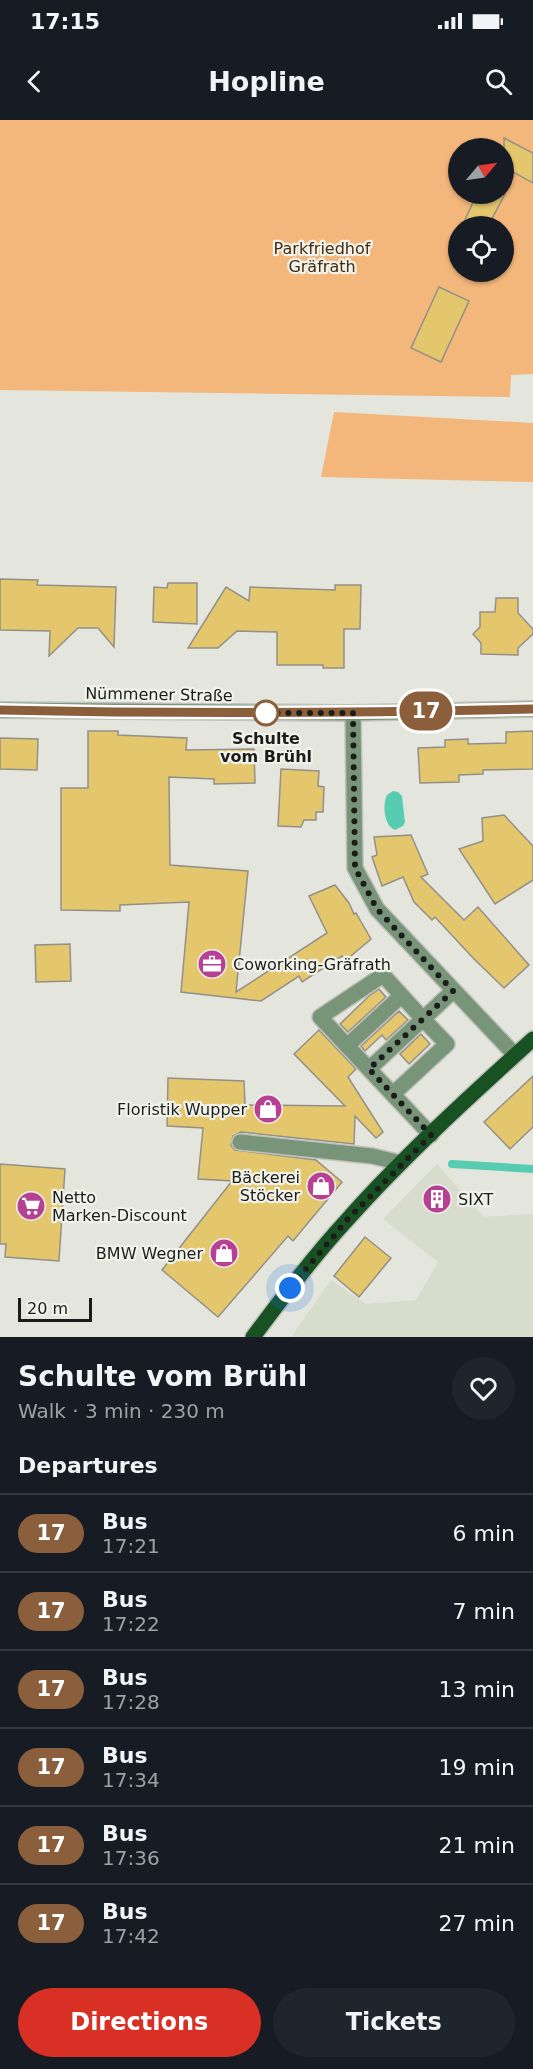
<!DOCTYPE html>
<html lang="en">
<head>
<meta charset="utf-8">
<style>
  body { margin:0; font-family:"DejaVu Sans",sans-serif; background:#20242c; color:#f1f3f6; height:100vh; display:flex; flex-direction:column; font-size:22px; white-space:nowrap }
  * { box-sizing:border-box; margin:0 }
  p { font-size:20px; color:#9ea1a6 }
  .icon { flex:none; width:33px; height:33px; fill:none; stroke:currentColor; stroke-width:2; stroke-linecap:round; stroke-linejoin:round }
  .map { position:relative; height:1217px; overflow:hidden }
  .drawer { display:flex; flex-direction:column; background:#171b24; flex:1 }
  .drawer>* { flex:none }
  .badge { padding:0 12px; border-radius:20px; font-size:21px; line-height:39px }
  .needle { width:39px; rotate:61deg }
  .controls { position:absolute; left:448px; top:18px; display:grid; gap:12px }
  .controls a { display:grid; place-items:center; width:66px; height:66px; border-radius:50%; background:#171b24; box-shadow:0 2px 4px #0004; font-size:30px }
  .scale { position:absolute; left:18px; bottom:15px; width:74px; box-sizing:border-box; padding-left:6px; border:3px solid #1c1d1a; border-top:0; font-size:16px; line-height:21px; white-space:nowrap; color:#1c1d1a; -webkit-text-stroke:4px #f1f3eb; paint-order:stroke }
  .you { position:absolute; width:30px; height:30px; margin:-15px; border:4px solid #fff; border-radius:50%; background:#1a73e8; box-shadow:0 0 0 9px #1a73e833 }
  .map>.badge { position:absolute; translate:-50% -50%; box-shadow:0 0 0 3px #fff }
  h2 { padding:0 18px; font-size:22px; line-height:54px }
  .round { display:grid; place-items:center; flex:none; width:63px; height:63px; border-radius:32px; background:#20242c }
  .head { display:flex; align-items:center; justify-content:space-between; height:102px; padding:0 18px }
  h1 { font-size:28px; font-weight:700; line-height:45px }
  .cta { display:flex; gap:12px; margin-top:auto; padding:12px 18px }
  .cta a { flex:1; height:69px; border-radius:36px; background:#d93025; color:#fff; font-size:24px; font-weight:700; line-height:69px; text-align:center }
  .cta a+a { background:#20242c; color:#f1f3f6 }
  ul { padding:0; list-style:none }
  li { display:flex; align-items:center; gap:18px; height:78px; padding:0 18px; border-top:2px solid #363941 }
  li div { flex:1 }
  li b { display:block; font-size:22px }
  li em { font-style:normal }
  li .badge { min-width:66px; font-weight:700; text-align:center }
  .status { display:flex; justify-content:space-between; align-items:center; height:42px; padding:0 30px; background:#171b24; direction:ltr }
  .status svg { height:16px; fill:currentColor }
  header { display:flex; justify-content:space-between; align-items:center; height:78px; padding:0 18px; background:#171b24; font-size:27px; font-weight:700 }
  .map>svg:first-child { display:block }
</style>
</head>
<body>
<div class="status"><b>17:15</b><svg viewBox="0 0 49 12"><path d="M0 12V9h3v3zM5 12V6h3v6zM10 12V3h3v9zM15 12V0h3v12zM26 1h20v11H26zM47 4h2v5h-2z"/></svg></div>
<header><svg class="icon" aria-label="back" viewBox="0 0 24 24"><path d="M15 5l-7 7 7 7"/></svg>Hopline<svg class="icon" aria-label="search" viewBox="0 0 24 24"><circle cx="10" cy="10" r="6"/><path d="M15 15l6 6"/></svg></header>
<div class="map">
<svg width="533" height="1217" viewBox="0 0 533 1217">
  <rect width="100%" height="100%" fill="#e4e6de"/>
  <polygon fill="#d8dccc" points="437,1044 484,1097 533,1094 533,1217 291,1217 331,1160 366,1184 416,1180 438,1142 383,1099"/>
  <g fill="#f3b67b" fill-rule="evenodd">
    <path d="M0,0H533V254L511,255L510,277L0,270ZM459,28H504V74H459ZM459,106H504V152H459Z"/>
    <polygon points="334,292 533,303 533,362 321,357"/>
  </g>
  <path fill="#57ccb0" d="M393,671L398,672L402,676L405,702L403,706L395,710C384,706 382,685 387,675Z"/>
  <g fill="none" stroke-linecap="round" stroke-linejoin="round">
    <polyline stroke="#57ccb0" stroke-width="8" points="452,1044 533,1049"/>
  </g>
  <g fill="#e4c66d" stroke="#939089" stroke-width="1.5">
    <polygon points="504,18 533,33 533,63 504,47"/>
    <polygon points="477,74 505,74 488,106 462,106"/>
    <polygon points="439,167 469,181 441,242 411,228"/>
    <polygon points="0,459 38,460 37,465 116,467 114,527 98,508 78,508 49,536 50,511 0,510"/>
    <polygon points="168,463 197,463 197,504 153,502 154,467 167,468"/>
    <polygon points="335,465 361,465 360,509 344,509 344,548 323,548 323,545 277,545 277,512 237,511 218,528 188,528 226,467 249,481 250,467 335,470"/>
    <polygon points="496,478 518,478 518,493 533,509 533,514 518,528 518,535 481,534 481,523 473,514 480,507 480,492 495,492"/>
    <polygon points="88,611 118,611 118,615 187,618 186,630 254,629 255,663 214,664 214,659 169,657 170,745 248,751 236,872 327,813 309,776 335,765 349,783 354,794 356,793 371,819 346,840 342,836 302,862 299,856 261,881 181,872 189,782 120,785 120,791 61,790 61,668 88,668"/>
    <polygon points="533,611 533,649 483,650 483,654 459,655 459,662 420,663 418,628 445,627 445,620 468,619 468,624 506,623 506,612"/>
    <polygon points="0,618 38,619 37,650 0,649"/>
    <polygon points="281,649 319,651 318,666 324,667 323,692 316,692 316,700 304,700 301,707 278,706"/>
    <polygon points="504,695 533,726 533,760 495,784 459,729 483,721 482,698"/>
    <polygon points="411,715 428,754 421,757 464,800 478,787 529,845 504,868 473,838 435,797 432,800 414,782 403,757 382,766 372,737 377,735 374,717"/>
    <polygon points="70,824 71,861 36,862 35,825"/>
    <polygon points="379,869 386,877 348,912 340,904 369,876"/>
    <polygon points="399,891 408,900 386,920 382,915 365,931 361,926"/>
    <polygon points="319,910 356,949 348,957 383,1012 376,1018 355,996 354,1024 241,1012 233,1016 231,1025 235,1030 316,1040 342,1062 293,1121 288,1116 218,1197 162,1150 232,1061 198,1059 203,1008 167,1006 168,958 244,961 245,985 345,986 294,934"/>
    <polygon points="421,914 430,924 409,944 400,934"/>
    <polygon points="533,956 533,1007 510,1029 484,1002"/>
    <polygon points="0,1044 65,1049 59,1141 5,1137 6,1124 0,1124"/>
    <polygon points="365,1117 391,1138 359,1177 334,1156"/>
  </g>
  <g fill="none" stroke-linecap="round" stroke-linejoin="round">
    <g stroke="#c0c2bb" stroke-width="18">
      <g id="minor">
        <polyline points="0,590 353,593 533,589"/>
        <polyline points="353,593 355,748 377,789 515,935"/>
        <polyline points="347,926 401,876"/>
        <polyline points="369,949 423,899 447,924 393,974"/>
        <polyline points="431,1015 320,897 383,855 423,899 453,871"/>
        <polyline points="240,1022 372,1036 401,1043"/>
      </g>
    </g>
    <g stroke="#c0c2bb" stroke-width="18">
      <path id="major" d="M253,1217C283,1177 313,1137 347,1100C403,1037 470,976 533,919"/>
    </g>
    <use href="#minor" stroke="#78957a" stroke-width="15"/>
    <use href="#major" stroke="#185223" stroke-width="15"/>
  </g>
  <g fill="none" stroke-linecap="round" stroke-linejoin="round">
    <g stroke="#fff" stroke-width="14">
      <path id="line" d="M0,590C178,594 355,593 533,589"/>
    </g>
    <use href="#line" stroke="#8b5e3c" stroke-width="9"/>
    <polyline stroke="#1c1d1a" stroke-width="6" stroke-dasharray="0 10.8" points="266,593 261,593 353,593 355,748 377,789 453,871 369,949 431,1015 348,1099 290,1168"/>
  </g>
  <defs>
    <g id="office-disc" transform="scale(1.5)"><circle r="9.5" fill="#b73f94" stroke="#f1f3eb"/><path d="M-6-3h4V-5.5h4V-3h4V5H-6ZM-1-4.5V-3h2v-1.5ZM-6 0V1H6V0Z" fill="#fff"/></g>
    <g id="shop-disc" transform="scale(1.5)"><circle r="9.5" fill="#b73f94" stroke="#f1f3eb"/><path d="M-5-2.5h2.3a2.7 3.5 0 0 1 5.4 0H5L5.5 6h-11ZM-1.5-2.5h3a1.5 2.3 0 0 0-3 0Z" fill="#fff"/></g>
    <g id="building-disc" transform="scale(1.5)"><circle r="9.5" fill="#b73f94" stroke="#f1f3eb"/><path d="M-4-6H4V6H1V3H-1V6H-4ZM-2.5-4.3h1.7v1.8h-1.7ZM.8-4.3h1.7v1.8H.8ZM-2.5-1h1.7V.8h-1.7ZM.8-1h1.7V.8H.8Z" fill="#fff"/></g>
    <g id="supermarket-disc" transform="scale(1.5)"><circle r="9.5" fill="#b73f94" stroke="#f1f3eb"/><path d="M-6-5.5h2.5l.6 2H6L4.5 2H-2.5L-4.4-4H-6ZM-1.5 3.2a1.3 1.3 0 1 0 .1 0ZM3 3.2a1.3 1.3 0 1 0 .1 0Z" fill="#fff"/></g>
  </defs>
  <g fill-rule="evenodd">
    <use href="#office-disc" x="212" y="844"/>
    <use href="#shop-disc" x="268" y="989"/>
    <use href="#shop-disc" x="321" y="1066"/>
    <use href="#building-disc" x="437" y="1079"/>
    <use href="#supermarket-disc" x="31" y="1086"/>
    <use href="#shop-disc" x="224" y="1133"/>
  </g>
  <circle fill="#fff" stroke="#8b5e3c" stroke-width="3" cx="266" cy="593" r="12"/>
  <g text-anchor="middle" stroke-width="4.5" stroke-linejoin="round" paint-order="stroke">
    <g font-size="16" fill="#452a0d" stroke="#f1f3eb">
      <text x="322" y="134">Parkfriedhof<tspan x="322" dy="18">Gräfrath</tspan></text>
    </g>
    <g font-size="16" fill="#1c1d1a" stroke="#f1f3eb">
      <text transform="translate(159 574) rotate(1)" y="6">Nümmener Straße</text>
    </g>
    <g font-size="16" font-weight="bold" fill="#1c1d1a" stroke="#f1f3eb">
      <text x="266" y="624">Schulte<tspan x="266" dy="18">vom Brühl</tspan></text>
    </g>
    <g font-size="16" fill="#1c1d1a" stroke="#f1f3eb" text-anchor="start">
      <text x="233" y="850">Coworking-Gräfrath</text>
      <text x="247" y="995" text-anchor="end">Floristik Wupper</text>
      <text x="300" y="1063" text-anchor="end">Bäckerei<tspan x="300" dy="18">Stöcker</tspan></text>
      <text x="52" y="1083">Netto<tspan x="52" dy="18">Marken-Discount</tspan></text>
      <text x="458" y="1085">SIXT</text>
      <text x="203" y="1139" text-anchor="end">BMW Wegner</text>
    </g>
  </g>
</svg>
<div class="controls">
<a><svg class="needle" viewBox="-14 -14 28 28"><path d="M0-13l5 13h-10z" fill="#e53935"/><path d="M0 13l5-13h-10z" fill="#9ea1a6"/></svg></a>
<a><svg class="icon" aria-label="locate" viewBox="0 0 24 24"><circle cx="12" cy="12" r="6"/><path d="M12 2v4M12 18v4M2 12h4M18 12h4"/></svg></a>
</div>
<div class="scale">20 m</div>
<div class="you" style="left:290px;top:1168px"></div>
<b class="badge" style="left:426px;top:591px;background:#8b5e3c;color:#fff">17</b>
</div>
<section class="drawer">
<div class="head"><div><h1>Schulte vom Brühl</h1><p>Walk · 3 min · 230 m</p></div><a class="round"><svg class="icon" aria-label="heart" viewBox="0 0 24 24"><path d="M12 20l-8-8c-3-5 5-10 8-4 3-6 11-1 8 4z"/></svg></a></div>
<h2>Departures</h2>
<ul>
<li><span class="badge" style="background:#8b5e3c;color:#fff">17</span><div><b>Bus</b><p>17:21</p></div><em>6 min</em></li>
<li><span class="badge" style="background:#8b5e3c;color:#fff">17</span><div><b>Bus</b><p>17:22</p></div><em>7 min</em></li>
<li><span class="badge" style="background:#8b5e3c;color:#fff">17</span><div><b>Bus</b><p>17:28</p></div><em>13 min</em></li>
<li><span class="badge" style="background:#8b5e3c;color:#fff">17</span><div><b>Bus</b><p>17:34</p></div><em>19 min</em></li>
<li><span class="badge" style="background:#8b5e3c;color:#fff">17</span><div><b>Bus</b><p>17:36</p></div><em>21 min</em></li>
<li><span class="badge" style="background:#8b5e3c;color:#fff">17</span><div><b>Bus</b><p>17:42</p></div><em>27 min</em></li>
</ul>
<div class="cta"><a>Directions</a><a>Tickets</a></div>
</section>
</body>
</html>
